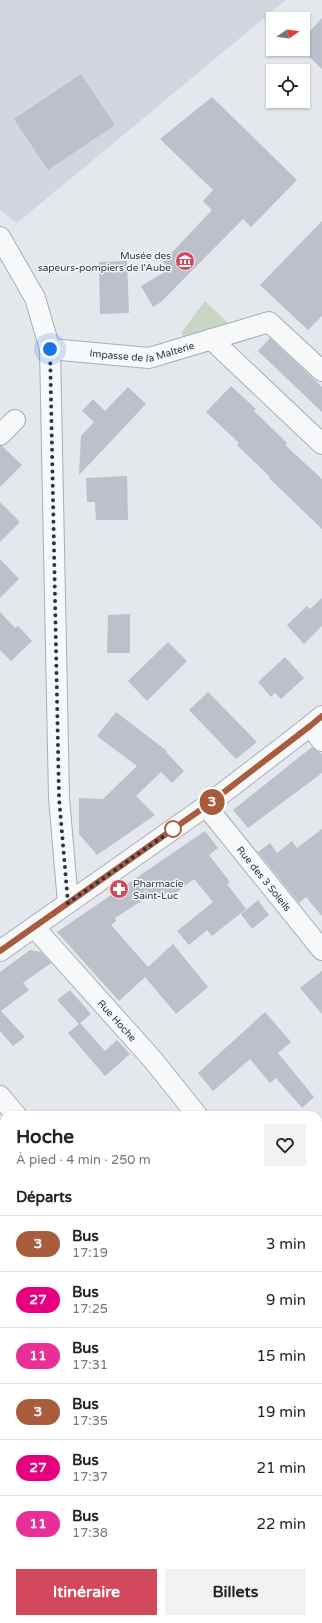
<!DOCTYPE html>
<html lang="fr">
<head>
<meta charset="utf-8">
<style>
  body { margin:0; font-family:"Varela Round",sans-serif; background:#f2f2f2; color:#222; height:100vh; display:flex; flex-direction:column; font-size:15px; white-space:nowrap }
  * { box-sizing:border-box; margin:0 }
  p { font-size:13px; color:#767676 }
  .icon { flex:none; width:22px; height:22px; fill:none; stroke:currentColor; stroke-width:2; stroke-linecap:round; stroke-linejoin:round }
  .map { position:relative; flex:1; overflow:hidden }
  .sheet { position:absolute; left:0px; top:1111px; width:322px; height:512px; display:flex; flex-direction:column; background:#fff; border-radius:12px 12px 0 0; box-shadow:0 1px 3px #0004 }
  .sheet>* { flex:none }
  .badge { padding:0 8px; border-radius:13px; font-size:14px; line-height:26px }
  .needle { width:26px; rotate:77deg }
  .tools { position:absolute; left:266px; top:12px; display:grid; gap:8px }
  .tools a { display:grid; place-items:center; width:44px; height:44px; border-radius:0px; background:#fff; box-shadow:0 1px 3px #0004; font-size:20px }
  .you { position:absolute; width:20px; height:20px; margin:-10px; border:3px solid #fff; border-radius:50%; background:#1a73e8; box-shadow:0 0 0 6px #1a73e833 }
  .map>.badge { position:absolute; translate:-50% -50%; box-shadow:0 0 0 2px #fff }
  h2 { padding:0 16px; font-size:15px; line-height:36px }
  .round { display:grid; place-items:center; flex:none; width:42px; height:42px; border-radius:0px; background:#f2f2f2 }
  .overview { display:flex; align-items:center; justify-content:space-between; height:68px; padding:0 16px }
  h1 { font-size:19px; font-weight:700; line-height:30px }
  .primary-button { display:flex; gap:8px; margin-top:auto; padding:8px 16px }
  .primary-button a { flex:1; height:46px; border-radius:0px; background:#d1495b; color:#fff; font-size:16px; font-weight:700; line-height:46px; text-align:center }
  .primary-button a+a { background:#f2f2f2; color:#222 }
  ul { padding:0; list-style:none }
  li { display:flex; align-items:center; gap:12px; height:56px; padding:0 16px; border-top:1px solid #e0e0e0 }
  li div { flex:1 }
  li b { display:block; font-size:15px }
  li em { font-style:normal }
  li .badge { min-width:44px; font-weight:700; text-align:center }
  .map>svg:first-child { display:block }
</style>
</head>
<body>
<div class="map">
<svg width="322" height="1623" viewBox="0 0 322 1623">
  <rect width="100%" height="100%" fill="#e4e7ec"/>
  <polygon fill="#d2d6de" points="0,0 286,0 17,223 0,210"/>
  <polygon fill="#c9d6c5" points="205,301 232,327 185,338 181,333"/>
  <g fill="#bbc0ca">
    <polygon points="322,18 322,69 303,51 303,39"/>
    <polygon points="81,74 115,125 48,170 14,119"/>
    <polygon points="212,97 297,180 251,227 243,219 161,302 153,307 141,286 170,269 163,262 212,210 203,201 213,190 160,139"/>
    <polygon points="322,221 322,316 308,330 260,285"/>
    <polygon points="127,261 129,313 100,314 99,262"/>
    <polygon points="270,338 322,387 322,412 258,351"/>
    <polygon points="231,386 256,409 254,411 287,443 285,445 322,479 322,529 269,478 270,477 237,445 239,443 206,412"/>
    <polygon points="128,387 146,404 79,475 81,436 94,422 82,411 93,399 105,411"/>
    <polygon points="0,446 2,446 22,465 0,487"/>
    <polygon points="127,476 128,520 96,520 95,502 87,502 86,478"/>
    <polygon points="0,502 20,522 0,542"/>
    <polygon points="0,559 19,579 0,598"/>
    <polygon points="322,598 322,626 304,644 287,625 307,606 310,609"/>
    <polygon points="0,612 15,628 18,626 32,641 11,661 0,650"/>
    <polygon points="130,614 130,653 107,653 108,615"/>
    <polygon points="168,642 187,661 147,701 128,681"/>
    <polygon points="285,657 304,678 281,699 275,693 271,697 258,682"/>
    <polygon points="208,692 257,742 236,759 189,710"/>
    <polygon points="116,712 167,751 166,752 184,771 172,783 161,772 136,796 155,815 97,855 79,834 79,798 103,799 137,766 97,736"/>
    <polygon points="312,747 322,754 322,773 248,828 233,810"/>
    <polygon points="322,829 322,916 306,897 299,903 258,852 270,843 277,853 292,841 297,848"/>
    <polygon points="205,831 218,848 209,855 230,882 227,884 246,909 212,936 207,930 189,945 177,931 213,902 194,879 172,896 168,892 161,896 157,891 115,918 116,921 111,925 148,967 173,944 208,987 176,1014 145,977 119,1001 57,932"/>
    <polygon points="258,900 269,915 252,929 241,914"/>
    <polygon points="30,950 41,952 51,963 23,983 29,990 1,1011 25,1037 13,1046 0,1031 0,972"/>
    <polygon points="322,971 322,1014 300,988"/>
    <polygon points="70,990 91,1014 79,1024 57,1000"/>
    <polygon points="265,1012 291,1042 278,1053 314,1097 302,1108 276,1078 270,1083 250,1059 213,1091 198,1073"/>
    <polygon points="80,1023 105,1051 117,1040 130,1054 105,1076 68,1033"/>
  </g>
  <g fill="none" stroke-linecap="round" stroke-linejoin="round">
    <g stroke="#a9aeb7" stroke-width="22">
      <g id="minor">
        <polyline points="0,237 35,298 50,349 59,798 68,903"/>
        <polyline points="211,339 322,444"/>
        <path id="s1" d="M50,349L149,358L269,322L322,371"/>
        <polyline points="0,435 15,420"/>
        <polyline points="310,726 322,741"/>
        <path id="s2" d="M206,806L322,950"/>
        <path id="s3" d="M34,927L153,1060L197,1115"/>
        <polyline points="0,951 206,806 310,726 322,716"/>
        <polyline points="0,1096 16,1115"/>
        <polyline points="0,1199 4,1196"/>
        <polyline points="318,1374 322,1371"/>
        <polyline points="0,1390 4,1394"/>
        <polyline points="212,1619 214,1623"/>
        <polyline points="45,1623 50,1619"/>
      </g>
    </g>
    <g stroke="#a3abb8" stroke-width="24">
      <g id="major">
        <polyline points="0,1581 4,1577"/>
        <polyline points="0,1618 4,1614"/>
      </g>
    </g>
    <g stroke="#8b94a3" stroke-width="24">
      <g id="highway">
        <polyline points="318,1290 322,1286"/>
        <polyline points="318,1325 322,1322"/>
      </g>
    </g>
    <use href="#minor" stroke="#f7f8fa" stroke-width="20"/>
    <use href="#major" stroke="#fff" stroke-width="22"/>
    <use href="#highway" stroke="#fff" stroke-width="22"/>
  </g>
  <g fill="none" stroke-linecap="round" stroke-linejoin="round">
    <g stroke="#fff" stroke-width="9">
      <polyline id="line" points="0,951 206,806 310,726 322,716"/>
    </g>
    <use href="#line" stroke="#a95b3e" stroke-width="6"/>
    <polyline stroke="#2b3445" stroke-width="4" stroke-dasharray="0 7.2" points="50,349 59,798 68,903 178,826 173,829"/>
  </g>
  <defs>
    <g id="museum-disc" transform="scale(1)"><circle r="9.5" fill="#d1495b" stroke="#f4f6f9"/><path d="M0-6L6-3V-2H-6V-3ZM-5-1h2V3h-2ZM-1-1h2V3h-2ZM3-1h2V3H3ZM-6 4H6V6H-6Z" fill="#fff"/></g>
    <g id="pharmacy-disc" transform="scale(1)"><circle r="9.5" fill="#d1495b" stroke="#f4f6f9"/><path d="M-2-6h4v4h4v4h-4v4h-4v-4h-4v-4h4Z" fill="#fff"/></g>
  </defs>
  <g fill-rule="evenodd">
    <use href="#museum-disc" x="185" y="261"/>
    <use href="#pharmacy-disc" x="119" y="889"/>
  </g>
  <circle fill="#fff" stroke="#a95b3e" stroke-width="2" cx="173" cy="829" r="8"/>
  <g text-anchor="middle" stroke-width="3" stroke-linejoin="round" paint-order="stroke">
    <g font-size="10" fill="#2b3445" stroke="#f4f6f9" text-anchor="end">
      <text x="171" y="259">Musée des<tspan x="171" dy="12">sapeurs-pompiers de l'Aube</tspan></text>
      <text x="133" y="887" text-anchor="start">Pharmacie<tspan x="133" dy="12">Saint-Luc</tspan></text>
    </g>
    <g font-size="10" fill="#2b3445" stroke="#f4f6f9">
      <text dy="4" stroke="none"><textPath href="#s1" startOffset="93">Impasse de la Malterie</textPath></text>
      <text dy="4" stroke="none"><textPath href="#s2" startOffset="93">Rue des 3 Soleils</textPath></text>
      <text dy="4" stroke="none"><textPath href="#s3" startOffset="125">Rue Hoche</textPath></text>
    </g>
  </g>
</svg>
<div class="tools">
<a><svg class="needle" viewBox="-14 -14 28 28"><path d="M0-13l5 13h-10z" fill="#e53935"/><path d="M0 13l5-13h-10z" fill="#767676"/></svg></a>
<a><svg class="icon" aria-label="locate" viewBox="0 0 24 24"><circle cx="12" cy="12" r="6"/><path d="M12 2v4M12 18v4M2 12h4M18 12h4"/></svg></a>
</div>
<div class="you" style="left:50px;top:349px"></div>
<b class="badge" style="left:212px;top:802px;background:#a95b3e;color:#fff">3</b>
<section class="sheet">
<div class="overview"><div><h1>Hoche</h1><p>À pied · 4 min · 250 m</p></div><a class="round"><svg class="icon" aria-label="heart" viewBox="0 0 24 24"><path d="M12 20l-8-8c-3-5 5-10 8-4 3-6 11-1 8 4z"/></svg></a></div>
<h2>Départs</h2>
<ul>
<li><span class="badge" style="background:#a95b3e;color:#fff">3</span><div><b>Bus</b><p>17:19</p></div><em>3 min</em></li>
<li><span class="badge" style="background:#e6007e;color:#fff">27</span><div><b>Bus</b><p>17:25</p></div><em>9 min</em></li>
<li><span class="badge" style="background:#e92e97;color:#fff">11</span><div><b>Bus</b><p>17:31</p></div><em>15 min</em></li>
<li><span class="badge" style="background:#a95b3e;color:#fff">3</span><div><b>Bus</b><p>17:35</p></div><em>19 min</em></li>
<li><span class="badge" style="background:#e6007e;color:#fff">27</span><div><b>Bus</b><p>17:37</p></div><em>21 min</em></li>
<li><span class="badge" style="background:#e92e97;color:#fff">11</span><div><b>Bus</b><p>17:38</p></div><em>22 min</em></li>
</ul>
<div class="primary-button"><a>Itinéraire</a><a>Billets</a></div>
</section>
</div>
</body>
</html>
